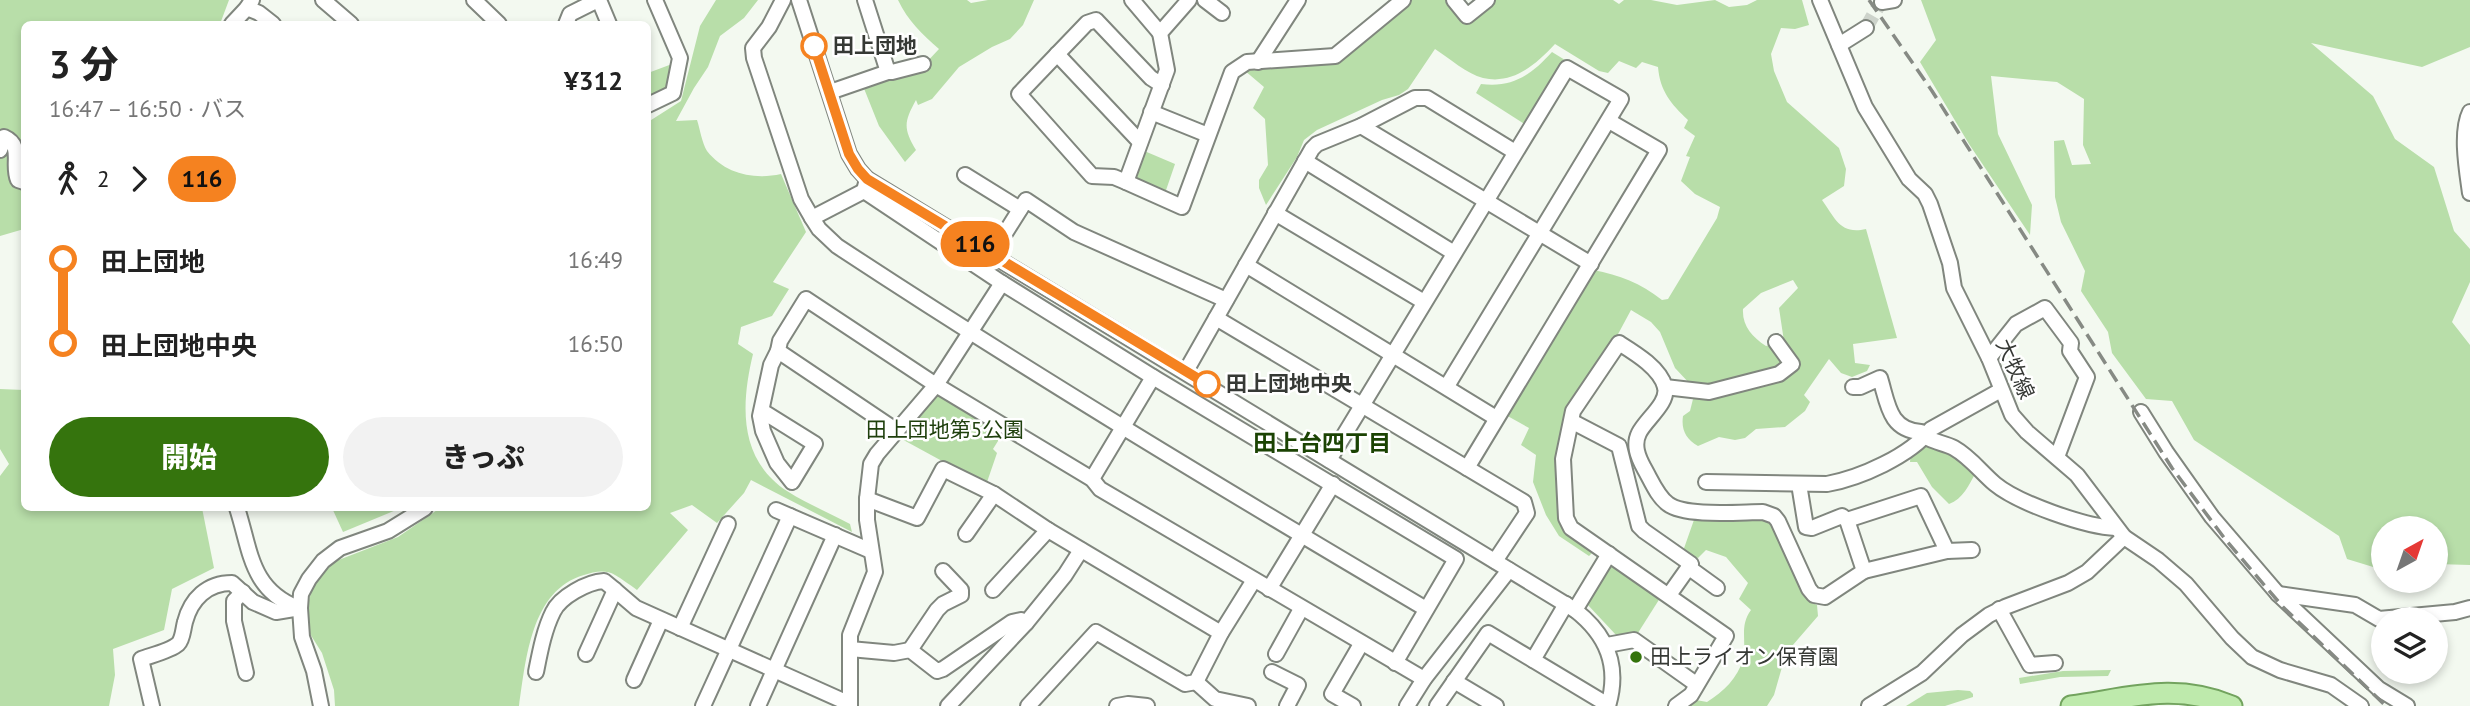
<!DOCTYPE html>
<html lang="ja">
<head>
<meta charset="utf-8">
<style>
  body { margin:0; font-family:"PT Sans","Noto Sans JP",sans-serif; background:#f2f2f2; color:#222; height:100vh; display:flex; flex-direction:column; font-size:26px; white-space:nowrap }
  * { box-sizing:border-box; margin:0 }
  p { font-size:23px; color:#767676 }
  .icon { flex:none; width:38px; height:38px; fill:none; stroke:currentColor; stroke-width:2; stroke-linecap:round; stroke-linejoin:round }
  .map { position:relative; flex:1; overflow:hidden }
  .sheet { position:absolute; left:21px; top:21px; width:630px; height:490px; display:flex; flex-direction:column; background:#fff; border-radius:10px; box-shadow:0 4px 10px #0003 }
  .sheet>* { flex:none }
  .badge { padding:0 14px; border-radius:23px; font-size:24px; line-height:46px }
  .needle { width:46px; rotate:40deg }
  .tools { position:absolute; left:2371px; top:516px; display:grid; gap:14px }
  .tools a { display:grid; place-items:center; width:77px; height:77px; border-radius:50%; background:#fff; box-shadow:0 4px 10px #0003; font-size:35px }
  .map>.badge { position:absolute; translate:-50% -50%; box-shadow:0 0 0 4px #fff }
  .legs { display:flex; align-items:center; gap:10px; height:77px; padding:0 28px; font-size:23px }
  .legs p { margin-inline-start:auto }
  .head { display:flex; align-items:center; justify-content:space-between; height:119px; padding:0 28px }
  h1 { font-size:38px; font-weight:800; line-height:52px }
  .cta { display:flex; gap:14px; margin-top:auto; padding:14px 28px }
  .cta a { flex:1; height:80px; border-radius:42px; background:#35740d; color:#fff; font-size:28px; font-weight:800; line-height:80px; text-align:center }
  .cta a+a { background:#f2f2f2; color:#222 }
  ul { padding:0 28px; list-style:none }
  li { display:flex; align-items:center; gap:24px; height:84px; font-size:26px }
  li i { display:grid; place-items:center; width:10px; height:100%; margin:0 9px; background:currentColor }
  li i::after { content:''; width:18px; height:18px; margin:-9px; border:5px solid; border-radius:50%; background:#fff }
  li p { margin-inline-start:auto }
  li:first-child i { background:linear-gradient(#0000 50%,currentColor 0) }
  li:last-child i { background:linear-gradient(currentColor 50%,#0000 0) }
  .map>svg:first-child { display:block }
</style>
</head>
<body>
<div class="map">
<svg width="2470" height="706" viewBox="0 0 2470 706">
  <rect width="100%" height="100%" fill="#f3f9f0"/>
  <g fill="#b8dea9">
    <polygon points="0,0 229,0 220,24 24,24 24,229 0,236"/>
    <path d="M716,0H758L744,18L720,36L708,67L694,88L676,121L697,120C700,129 702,143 707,151C725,174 754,180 781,174L806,232L773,282L789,289L772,316L741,327L738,344L753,354C741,404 738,459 787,491C807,504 830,513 850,524L852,532L751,480L744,493L717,523L692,505L670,513L688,530L637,590C630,585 622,579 615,575C605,569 594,572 584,575C531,590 526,659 519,706H335L334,690L322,653L307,629V609L312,588L322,574L336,561L398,537L440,508H648V122L681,101L700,26Z"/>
    <path d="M898,0H967L971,3L988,0H1034L1023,25L1010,39L992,47L959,67L932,99L918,105L916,100C904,122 903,128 916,150L905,162L879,126L863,86L923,66L939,49C922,34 908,21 898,0Z"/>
    <path d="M1411,0H1447L1465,21L1469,22L1496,0H1613L1619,4L1624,0H1651L1677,5L1715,0L1729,7L1747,5L1757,0H1802L1809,25L1795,29L1781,28L1771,54L1774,71L1787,102L1839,148L1846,169L1844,186L1822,200C1835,218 1840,235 1866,229L1897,338L1853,344L1855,363L1870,365L1867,371L1852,377L1841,373L1829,359L1804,395L1810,402L1805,411L1785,427L1756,429L1745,438L1735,440L1719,437L1698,446C1686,439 1681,430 1683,416L1690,411L1694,395L1797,364L1785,348L1779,308L1798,288L1793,280L1761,293L1743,309C1742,326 1752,337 1766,346L1774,344L1782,361L1779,368L1702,389L1691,385L1675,368L1660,332L1651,322L1631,310L1617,336L1563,419L1567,423L1562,519L1595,550L1589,556L1559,536L1546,515L1533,482L1536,455L1521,445L1529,428L1504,414L1593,270C1620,275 1640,283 1662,300L1668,299L1717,218L1720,207L1695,194L1681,181L1690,157L1686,156L1695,136L1684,128L1688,120C1671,104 1660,91 1658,67L1642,62L1636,68L1619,61L1608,73L1599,71L1555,44C1536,64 1514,85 1483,78C1467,74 1449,58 1435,49L1408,89L1399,95L1382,100L1317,130L1304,140L1297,157L1266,205L1259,188V180L1268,165L1265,119L1253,108L1264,87L1244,70L1337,60Z"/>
    <polygon points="1921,0 2470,0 2470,47 2422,67 2311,43 2373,96 2395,139 2434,167 2454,231 2470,249 2470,282 2452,322 2470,345 2470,565 2436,564 2436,528 2384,528 2383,570 2347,559 2339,536 2194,440 2172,401 2146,399 2112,353 2108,332 2081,291 2085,271 2061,222 2055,197 2054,141 2064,140 2072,165 2091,164 2083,145 2084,99 2057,82 1991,76 1998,134 2032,205 2030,235 1969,144 1920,62 1936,40"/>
    <path d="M1552,52L1565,60L1526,125L1476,93L1481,84C1513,88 1531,75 1552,52Z"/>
    <polygon points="672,64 666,90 648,98 648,73"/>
    <polygon points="1142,150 1175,164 1164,196 1136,182 1133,175"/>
    <polygon points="0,389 24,390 24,508 202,508 214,568 172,589 164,630 113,649 115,675 109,706 0,706 0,476 9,464 0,449"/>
    <polygon points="941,393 1003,433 993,449 997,453 986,485 898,437 933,395"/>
    <path d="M1924,444L1955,452L1976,472C1969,485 1963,499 1949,504L1932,487L1917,462H1910L1911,451Z"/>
    <polygon points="332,508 401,508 343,532"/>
    <path d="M1695,517H1762L1774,525L1806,594L1812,603L1817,605L1818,616L1786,653L1774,695L1767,706H1686L1696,700L1707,702C1723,692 1738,678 1743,659C1747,641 1739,626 1751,610L1739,599L1748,583L1726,557L1706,550L1698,558L1682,554Z"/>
    <polygon points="1616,563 1662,595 1636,636 1617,636 1587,604 1586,600 1609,564"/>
    <polygon points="2111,670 2108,676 2060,677 2020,684 2019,678 2063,671"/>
    <polygon points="1958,690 1970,691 1973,694 1973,697 1945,706 1906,706 1927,693"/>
  </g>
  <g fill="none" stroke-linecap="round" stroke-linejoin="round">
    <polyline stroke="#cdd3cb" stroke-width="14" stroke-dasharray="14 7" stroke-linecap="butt" points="1866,28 1879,5"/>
    <g stroke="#80867e" stroke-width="18">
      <g id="minor">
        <polyline points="252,0 247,8 259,13 273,24"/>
        <polyline points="323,0 351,24"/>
        <polyline points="474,0 499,24"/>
        <polyline points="599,0 609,24"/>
        <polyline points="783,0 769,27 753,48 754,58 801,199 812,218"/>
        <path d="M799,0L849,154L858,169L867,179L1575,610C1607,635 1620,666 1608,706"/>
        <polyline points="1132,0 1160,33"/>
        <polyline points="1189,0 1160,33 1167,70 1126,182 1182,207 1232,72 1247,62 1335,56 1403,0"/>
        <polyline points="1205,0 1222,13"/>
        <polyline points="1454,0 1467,16 1487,0"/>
        <polyline points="1820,0 1865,107 1909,179 1925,194 1930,204 1950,263 1954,288 1989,358 2012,415 2027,432 2077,475 2124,537 2158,560 2186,584 2232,638 2252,657 2280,670 2331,685 2361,706"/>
        <polyline points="1882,2 1894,0"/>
        <polyline points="232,24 247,8"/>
        <polyline points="566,24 570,14 598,0"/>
        <polyline points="1839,45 1866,28"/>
        <polyline points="1057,54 1140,142"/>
        <polyline points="1258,62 1298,0"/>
        <polyline points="888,72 892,72 923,64"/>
        <polyline points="830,92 888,72 865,0"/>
        <polyline points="648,105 673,93 680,58 655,0"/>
        <polyline points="1151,112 1208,135"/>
        <path d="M2470,112C2460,132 2467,171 2470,193"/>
        <polyline points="1361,126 1591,264"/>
        <path d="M0,150L4,137C24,146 11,164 18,180L24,182"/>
        <polyline points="1305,161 1454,253"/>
        <polyline points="965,175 1020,209"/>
        <polyline points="867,179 864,191 1002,283 1153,377 1456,559 1395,663"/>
        <polyline points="1126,182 1114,177 1092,176 1019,94 1087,23 1096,20 1151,78 1162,85"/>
        <path d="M864,191L812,218L819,229L837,246C1030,373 1228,492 1426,609"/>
        <polyline points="1275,213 1424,302"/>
        <polyline points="992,254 1026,200 1074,232 1226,300"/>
        <polyline points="1246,265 1496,418"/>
        <polyline points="1216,318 1524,502 1527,513 1495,561"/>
        <polyline points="1989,358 2016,324 2045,308 2071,343 2070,351 2087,377 2057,457"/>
        <polyline points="1186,371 1312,149 1317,144 1361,126 1415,98 1427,98 1515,152"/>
        <polyline points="1665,387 1709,392 1779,374 1792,364 1776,342"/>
        <path d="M1853,387H1860L1880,378C1888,404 1889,430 1921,432C1928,442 1943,442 1954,448C1970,457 1981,472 1995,484C2018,503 2086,527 2116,528"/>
        <polyline points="762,411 815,444 792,482 777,463 763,431 760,416 771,365 778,351"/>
        <polyline points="2141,412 2166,452 2212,517 2278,594 2379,689 2407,706"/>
        <polyline points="1573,422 1619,446 1639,526 1644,531 1691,564 1669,595"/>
        <polyline points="897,431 778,351 780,341 806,299 936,385 1092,479 1100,489 1424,679"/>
        <polyline points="1329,460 1567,68 1621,99 1447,386"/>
        <polyline points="1467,468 1659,150 1609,121"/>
        <polyline points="1092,479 1153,377"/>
        <path d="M1706,482L1827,484C1860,478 1910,456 1931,429L2001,390"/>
        <polyline points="867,499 917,518 943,469 994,494 1048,530 1221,633"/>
        <path d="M237,508C251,551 250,589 298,608"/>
        <polyline points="776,510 871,551"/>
        <polyline points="1847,520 1921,496 1947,551 1864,571"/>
        <polyline points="966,534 994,494"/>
        <polyline points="1947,551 1972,550"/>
        <polyline points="1688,567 1717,588"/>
        <polyline points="1269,589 1333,484"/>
        <polyline points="993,590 1048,530"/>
        <polyline points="243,592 234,601 234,621 246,673"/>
        <polyline points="2278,594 2355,605 2379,619 2455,612 2470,608"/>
        <polyline points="1999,609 2030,665 2055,663"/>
        <polyline points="1575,610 1609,554"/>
        <polyline points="680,628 728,524"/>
        <polyline points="1607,645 1634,640 1696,684"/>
        <polyline points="850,649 894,653 910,650 937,671 943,669 1012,622 1021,620 1026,623"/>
        <polyline points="910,650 937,610 943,604 961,595 961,590 943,571"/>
        <polyline points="586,654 615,590 636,608 850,704"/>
        <polyline points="1276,654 1301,609"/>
        <polyline points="1533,660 1566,604"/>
        <path d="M536,672C540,652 544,630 553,612C560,597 587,582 604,581L615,590"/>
        <polyline points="1272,672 1298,685 1287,706"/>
        <polyline points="634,680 661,620"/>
        <polyline points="1454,681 1496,706"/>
        <polyline points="1196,682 1215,699 1248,706"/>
        <path d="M152,706L141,659C152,655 170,651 178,644C183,639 183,629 185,622C191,599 207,583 232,583L253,602L276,612L300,608"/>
        <polyline points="321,706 314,671 302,637 300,608 301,594 309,579 323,561 340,548 388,531 425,508"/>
        <polyline points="703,706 790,516"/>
        <polyline points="758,706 835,535"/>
        <polyline points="850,706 850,635 875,572 867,520 867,499 871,464 877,454 936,385 1002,283"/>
        <polyline points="948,706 1026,623 1065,575 1081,550"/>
        <polyline points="1028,706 1096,632 1185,684 1196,682 1221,633 1254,580"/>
        <polyline points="1117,706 1128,704 1147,706"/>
        <polyline points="1353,706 1332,694 1361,644"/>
        <polyline points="1407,706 1424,679 1509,570"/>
        <polyline points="1437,706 1488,633 1608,705"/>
        <path d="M1676,706L1691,695L1726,636L1571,528L1566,518L1563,459L1573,411L1619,343C1635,353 1660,368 1665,387C1669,403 1646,419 1639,433C1633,445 1638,457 1644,468C1651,480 1657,496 1668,504C1685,517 1740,512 1763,512L1774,516L1778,521L1809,589L1814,595L1825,597L1864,571L1847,520L1842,516L1812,528L1806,527L1799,484"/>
        <polyline points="1869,706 1922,673 1962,635 1989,615 2005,607 2068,583 2087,572 2124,537"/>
      </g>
    </g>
    <g stroke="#72a35e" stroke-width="23">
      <path id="major" d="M2071,706C2129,698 2175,682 2232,706"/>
    </g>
    <use href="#minor" stroke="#fff" stroke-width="14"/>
    <use href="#major" stroke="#beeaac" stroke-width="19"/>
    <polyline stroke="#868a84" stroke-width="3.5" stroke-dasharray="14 7" stroke-linecap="butt" points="1869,0 1932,91 2172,468 2225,539 2283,607 2386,706"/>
  </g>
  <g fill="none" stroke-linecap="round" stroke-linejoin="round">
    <g stroke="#fff" stroke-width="16">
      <polyline id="line-1" points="814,46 849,154 858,169 867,179 1207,384"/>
    </g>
    <use href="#line-1" stroke="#f58220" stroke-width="10"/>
  </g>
  <g fill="#fff" stroke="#f58220" stroke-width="3.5">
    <circle cx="814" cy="46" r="12"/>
    <circle cx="1207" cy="384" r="12"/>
  </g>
  <circle fill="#35740d" stroke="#fff" stroke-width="2.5" cx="1636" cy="657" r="7"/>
  <g text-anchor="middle" stroke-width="5" stroke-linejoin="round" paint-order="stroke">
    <g font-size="21" font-weight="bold" fill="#363935" stroke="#fff" text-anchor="start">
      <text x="833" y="53">田上団地</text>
      <text x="1226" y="391">田上団地中央</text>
    </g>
    <g font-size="21" fill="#363935" stroke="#fff">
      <text transform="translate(2015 369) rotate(66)" y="7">大牧線</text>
    </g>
    <g font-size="21" fill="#1f400d" stroke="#fff">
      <text x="945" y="437">田上団地第5公園</text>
    </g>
    <g font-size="21" fill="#363935" stroke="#fff" text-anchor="start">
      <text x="1650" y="664">田上ライオン保育園</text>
    </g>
    <g font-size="23" font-weight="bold" fill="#1b4303" stroke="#fff">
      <text x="1322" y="451">田上台四丁目</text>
    </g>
  </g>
</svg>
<div class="tools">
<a><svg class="needle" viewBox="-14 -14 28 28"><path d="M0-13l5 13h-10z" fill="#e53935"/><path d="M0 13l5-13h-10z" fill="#767676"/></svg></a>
<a><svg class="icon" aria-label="layers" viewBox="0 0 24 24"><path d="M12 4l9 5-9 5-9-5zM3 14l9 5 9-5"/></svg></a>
</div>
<b class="badge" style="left:975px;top:244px;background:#f58220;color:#111">116</b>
<section class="sheet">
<div class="head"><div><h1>3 分</h1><p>16:47 – 16:50 · バス</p></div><b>¥312</b></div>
<div class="legs"><svg class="icon" aria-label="walk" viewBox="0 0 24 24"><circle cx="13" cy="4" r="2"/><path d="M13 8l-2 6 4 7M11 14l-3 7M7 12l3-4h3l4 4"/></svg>2<svg class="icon" aria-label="forward" viewBox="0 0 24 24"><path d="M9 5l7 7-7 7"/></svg><b class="badge" style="background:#f58220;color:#111">116</b></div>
<ul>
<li><i style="color:#f58220"></i><b>田上団地</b><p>16:49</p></li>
<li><i style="color:#f58220"></i><b>田上団地中央</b><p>16:50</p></li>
</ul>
<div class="cta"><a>開始</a><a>きっぷ</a></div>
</section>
</div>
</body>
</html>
